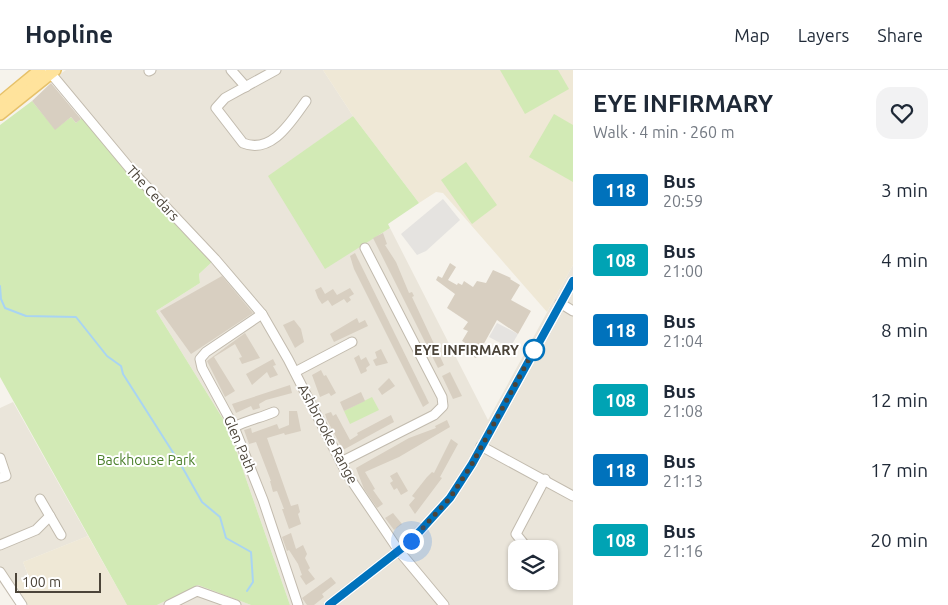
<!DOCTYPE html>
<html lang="en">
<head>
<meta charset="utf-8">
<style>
  body { margin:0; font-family:Ubuntu,sans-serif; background:#f2f2f3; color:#1f2937; height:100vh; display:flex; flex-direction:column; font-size:19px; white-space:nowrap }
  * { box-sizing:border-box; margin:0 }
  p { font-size:16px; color:#747a83 }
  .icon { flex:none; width:28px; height:28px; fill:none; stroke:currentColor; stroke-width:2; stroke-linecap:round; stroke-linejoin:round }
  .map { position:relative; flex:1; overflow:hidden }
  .sheet { display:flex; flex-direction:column; background:#fff; width:375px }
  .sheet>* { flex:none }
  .badge { padding:0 10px; border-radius:4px; font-size:18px; line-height:32px }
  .fabs { position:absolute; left:508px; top:470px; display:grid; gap:10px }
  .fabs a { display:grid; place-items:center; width:50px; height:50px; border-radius:10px; background:#fff; box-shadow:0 1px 4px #0004; font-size:25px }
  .scale { position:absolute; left:15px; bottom:12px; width:86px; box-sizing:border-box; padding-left:5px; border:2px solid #4b4439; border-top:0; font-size:14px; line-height:18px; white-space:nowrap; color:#4b4439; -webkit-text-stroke:4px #fff; paint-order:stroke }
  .you { position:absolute; width:25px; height:25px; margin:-12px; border:4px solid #fff; border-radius:50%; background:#1a73e8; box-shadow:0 0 0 8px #1a73e833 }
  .map>.badge { position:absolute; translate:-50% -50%; box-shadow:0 0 0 2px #fff }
  .round { display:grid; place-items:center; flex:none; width:52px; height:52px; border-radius:15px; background:#f2f2f3 }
  .overview { display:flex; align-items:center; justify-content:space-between; height:85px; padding:0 20px }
  h1 { font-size:24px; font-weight:700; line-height:38px }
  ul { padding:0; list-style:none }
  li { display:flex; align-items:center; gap:15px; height:70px; padding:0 20px }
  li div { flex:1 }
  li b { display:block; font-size:19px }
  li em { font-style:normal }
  li .badge { min-width:55px; font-weight:700; text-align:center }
  header { display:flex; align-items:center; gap:30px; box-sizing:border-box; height:70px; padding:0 25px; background:#fff; border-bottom:1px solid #e0e1e3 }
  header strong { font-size:24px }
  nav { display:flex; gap:28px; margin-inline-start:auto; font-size:18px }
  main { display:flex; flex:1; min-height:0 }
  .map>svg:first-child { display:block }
</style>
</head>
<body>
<header>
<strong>Hopline</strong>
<nav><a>Map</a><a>Layers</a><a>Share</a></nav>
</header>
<main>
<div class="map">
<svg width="573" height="535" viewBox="0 0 573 535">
  <rect width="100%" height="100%" fill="#f6f3ec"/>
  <g fill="#eae5da" fill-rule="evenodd">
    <path d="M66,0H323L353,46L269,106L368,171L390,158L488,350L573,195V535H290L228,357L156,241L200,213L199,204L212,192L168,147L52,10ZM516,479H549V511H516Z"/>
    <polygon points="13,332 88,466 23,492 29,508 4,518 0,512 0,338"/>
    <polygon points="198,515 251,535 157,535"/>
  </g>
  <g fill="#efe8d6">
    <polygon points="323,0 573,0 573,195 547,242 443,123 436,122 419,133 353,46"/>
    <polygon points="88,466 127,535 28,535 15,513 29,507 23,492"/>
  </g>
  <g fill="#d2eab5">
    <polygon points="500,0 558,0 569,19 525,44"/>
    <polygon points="32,31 55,59 71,47 76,53 83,47 168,147 212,192 199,204 200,213 156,241 228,357 290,535 251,535 198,515 157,535 127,535 0,307 0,55"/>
    <polygon points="554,44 573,55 573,112 529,87"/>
    <polygon points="353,46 419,133 388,154 390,158 325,199 268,106"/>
    <polygon points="466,92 497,135 472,154 441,110"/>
    <polygon points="372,327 379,340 350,354 344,341"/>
  </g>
  <g fill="#e5e3e0">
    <polygon points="443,129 460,150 426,181 417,185 401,164"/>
    <polygon points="497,253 518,264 510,278 489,267"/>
  </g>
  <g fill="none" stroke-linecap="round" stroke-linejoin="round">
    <polyline stroke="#a9d4f2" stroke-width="2" points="0,216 1,229 5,238 26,246 76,247 107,286 121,296 123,304 181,395 202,432 220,447 226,468 251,482 253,512 247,521"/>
  </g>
  <g fill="#d8cfc1">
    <polygon points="51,13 81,49 76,53 71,47 55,60 32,31"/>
    <polygon points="383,163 387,174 385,175 396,192 409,223 412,222 414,226 412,227 444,295 438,298 373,168"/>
    <polygon points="355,183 429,333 423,337 354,199 350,186"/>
    <polygon points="450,193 456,197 448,210 457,215 458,213 462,215 464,211 473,217 477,211 486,213 493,200 511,208 510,209 520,215 511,230 531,241 518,264 497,250 476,288 467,284 470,276 462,271 468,261 463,259 468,252 447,238 455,224 436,210 438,206 442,208"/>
    <polygon points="222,206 253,243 191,284 160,241"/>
    <polygon points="321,217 325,224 333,219 337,225 350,218 354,224 349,227 351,230 347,233 344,229 332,236 328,230 322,234 318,228 315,220"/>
    <polygon points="357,248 359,253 365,250 368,256 334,272 330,264"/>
    <polygon points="294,250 301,259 304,272 295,278 283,255"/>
    <polygon points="245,263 260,288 242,294 239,288 242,287 235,274 214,287 235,321 225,327 207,291"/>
    <polygon points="381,279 388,293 376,296 373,290 377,288 375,282"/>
    <polygon points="359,285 361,290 366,287 370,295 366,298 367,301 361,304 354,288"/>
    <polygon points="273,289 276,295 273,296 278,305 270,308 267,302 252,315 246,304"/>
    <polygon points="321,300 324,306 326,305 336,323 331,326 329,323 320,327 312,305"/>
    <polygon points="450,302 462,326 453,329 442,306"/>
    <polygon points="389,308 395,316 382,325 378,319"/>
    <polygon points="290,315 292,323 266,330 259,334 260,338 253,340 251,336 236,343 232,334"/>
    <polygon points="361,322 365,331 344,341 340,332"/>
    <polygon points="289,341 297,341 301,361 285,365 284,363 267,368 291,436 298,434 300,442 298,444 301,454 289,459 282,439 284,439 277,421 273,422 270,411 271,411 256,372 249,374 244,360 251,358 252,363 277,354 279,359 289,355"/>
    <polygon points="331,342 333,346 336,344 350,370 358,365 357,363 391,345 394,352 343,380 327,350 325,344"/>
    <polygon points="447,350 450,357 399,387 365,402 375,419 373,420 383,434 377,438 364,419 356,398 409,368 436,358 435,356"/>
    <polygon points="451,369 458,374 440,407 442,408 415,444 409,435 415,428 412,426 427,407 432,402 434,403"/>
    <polygon points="397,402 408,421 401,425 397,418 394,420 390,413 393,411 390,406"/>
    <polygon points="393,443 402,454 394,460 385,448"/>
    <polygon points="291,463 296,479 303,475 307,484 305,488 310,498 308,500 315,509 306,515 300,506 302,505 298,494 289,480 287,481 282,467"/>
    <polygon points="331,507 336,513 322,524 324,527 314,535 307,535 302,528"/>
  </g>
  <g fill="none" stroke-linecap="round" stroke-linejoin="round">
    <g stroke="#c2bbae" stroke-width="11">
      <g id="minor">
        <polyline points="48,0 132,101 215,189 262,244 288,289 347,404 399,481 444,535"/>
        <polyline points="231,0 246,17"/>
        <path d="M276,0L225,28L216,38L243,73C272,85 292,50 306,31"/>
        <polyline points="149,1 151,0"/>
        <polyline points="560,233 573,241"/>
        <polyline points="262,244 206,282 200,289 202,298 234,357 263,430 298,535"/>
        <polyline points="295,302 352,272"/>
        <path d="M234,357C248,350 260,348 274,342"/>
        <polyline points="481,376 573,426"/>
        <polyline points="0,388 6,406 0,408"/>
        <polyline points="341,392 434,345 443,336 442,327 365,178"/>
        <polyline points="40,429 61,465"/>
        <polyline points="0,475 36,460 50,446"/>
        <polyline points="528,479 516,464 545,409"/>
        <polyline points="0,502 22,535"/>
        <polyline points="169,535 197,521 236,535"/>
        <polyline points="329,535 411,471 450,428 472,394 573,211"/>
      </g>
    </g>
    <g stroke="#e6c16a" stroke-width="14">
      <g id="major">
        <polyline points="0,33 40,0"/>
        <polyline points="0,44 55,0"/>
      </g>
    </g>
    <use href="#minor" stroke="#fff" stroke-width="9"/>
    <use href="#major" stroke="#ffe39c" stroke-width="11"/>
  </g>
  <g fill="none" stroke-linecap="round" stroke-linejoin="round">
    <g stroke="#fff" stroke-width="11">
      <polyline id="line" points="329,535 411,471 450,428 472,394 573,211"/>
    </g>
    <use href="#line" stroke="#0072bc" stroke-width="8"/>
    <polyline stroke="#4b4439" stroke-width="5" stroke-dasharray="0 9" points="411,471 450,428 472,394 534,280"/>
  </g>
  <circle fill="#fff" stroke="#0072bc" stroke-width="2.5" cx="534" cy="280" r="10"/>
  <g text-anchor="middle" stroke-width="4" stroke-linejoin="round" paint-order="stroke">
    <g font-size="14" fill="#4b4439" stroke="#fff">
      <text transform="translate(153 123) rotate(47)" y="5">The Cedars</text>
      <text transform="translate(328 364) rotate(62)" y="5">Ashbrooke Range</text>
      <text transform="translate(240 374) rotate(67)" y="5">Glen Path</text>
    </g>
    <g font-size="14" font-weight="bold" fill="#4b4439" stroke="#fff" text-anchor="end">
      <text x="519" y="285">EYE INFIRMARY</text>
    </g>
    <g font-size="14" fill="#4a7f2a" stroke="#fff">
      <text x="146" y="395">Backhouse Park</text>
    </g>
  </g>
</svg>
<div class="fabs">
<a><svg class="icon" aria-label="layers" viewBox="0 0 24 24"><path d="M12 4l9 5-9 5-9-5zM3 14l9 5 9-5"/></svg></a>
</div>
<div class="scale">100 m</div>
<div class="you" style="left:411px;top:471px"></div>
</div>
<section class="sheet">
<div class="overview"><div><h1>EYE INFIRMARY</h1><p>Walk · 4 min · 260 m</p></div><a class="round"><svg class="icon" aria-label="heart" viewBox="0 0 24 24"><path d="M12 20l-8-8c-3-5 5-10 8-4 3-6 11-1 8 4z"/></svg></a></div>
<ul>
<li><span class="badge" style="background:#0072bc;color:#fff">118</span><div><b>Bus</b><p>20:59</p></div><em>3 min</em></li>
<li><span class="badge" style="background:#00a3b4;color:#fff">108</span><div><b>Bus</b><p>21:00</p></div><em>4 min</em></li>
<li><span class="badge" style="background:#0072bc;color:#fff">118</span><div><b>Bus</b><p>21:04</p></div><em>8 min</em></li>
<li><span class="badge" style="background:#00a3b4;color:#fff">108</span><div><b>Bus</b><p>21:08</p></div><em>12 min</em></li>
<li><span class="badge" style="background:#0072bc;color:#fff">118</span><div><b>Bus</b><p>21:13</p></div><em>17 min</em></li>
<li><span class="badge" style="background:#00a3b4;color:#fff">108</span><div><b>Bus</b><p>21:16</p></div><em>20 min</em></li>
</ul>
</section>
</main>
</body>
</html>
